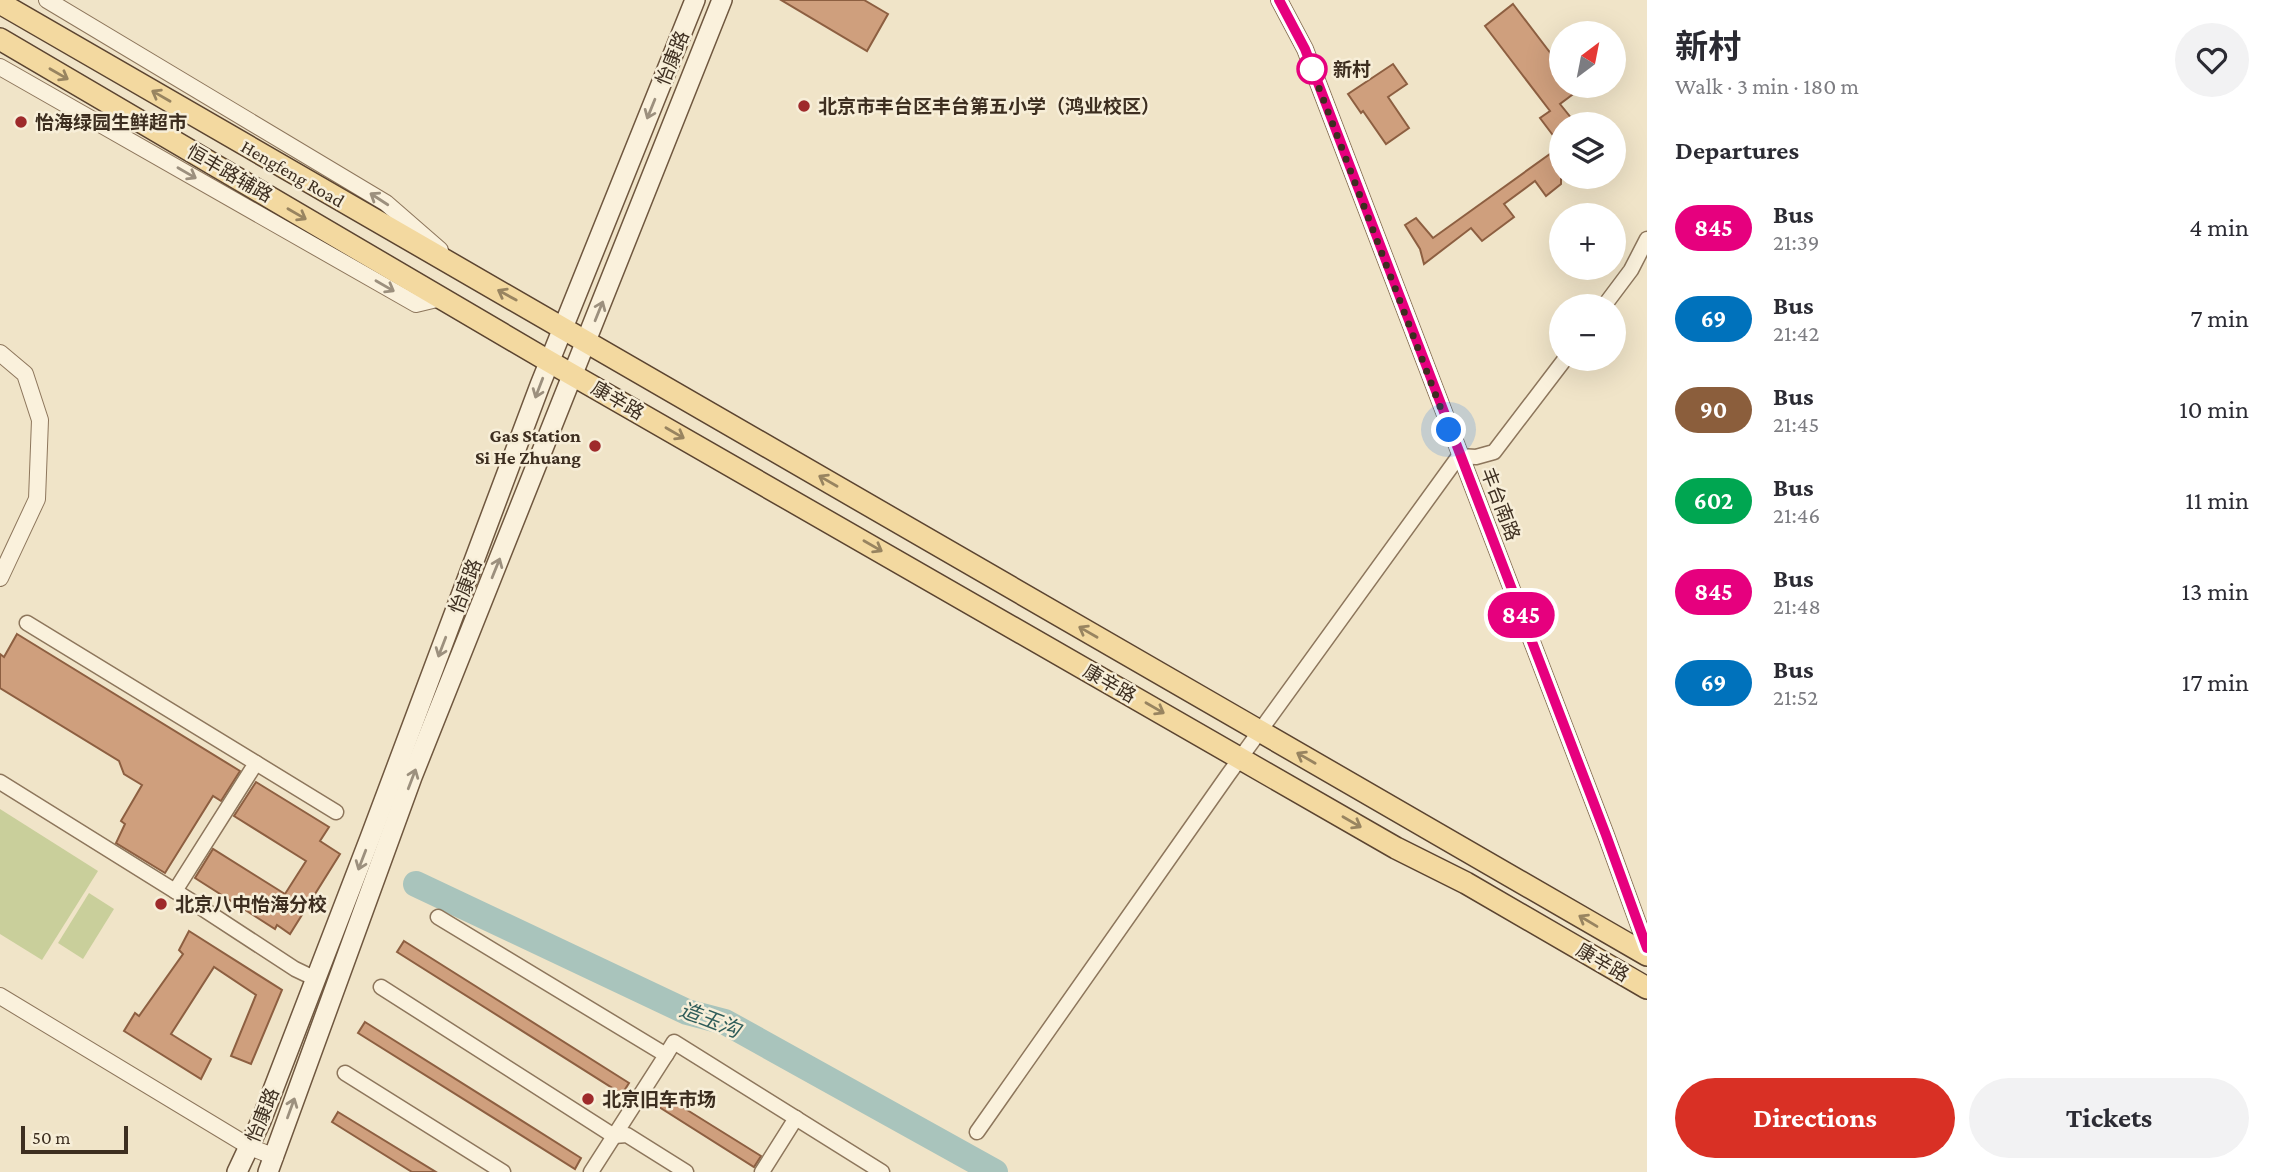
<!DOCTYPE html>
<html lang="en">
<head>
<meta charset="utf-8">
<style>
  body { margin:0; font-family:"Crimson Pro","Noto Sans SC",serif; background:#f2f2f3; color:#2b2b33; height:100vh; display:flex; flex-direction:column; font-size:26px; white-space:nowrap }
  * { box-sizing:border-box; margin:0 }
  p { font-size:23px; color:#7c7c81 }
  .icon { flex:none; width:38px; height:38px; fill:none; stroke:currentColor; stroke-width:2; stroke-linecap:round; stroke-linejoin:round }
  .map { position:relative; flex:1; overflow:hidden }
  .side { display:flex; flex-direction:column; background:#fff; width:630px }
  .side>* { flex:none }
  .badge { padding:0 14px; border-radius:23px; font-size:24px; line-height:46px }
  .needle { width:46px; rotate:32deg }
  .fabs { position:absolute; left:1549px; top:21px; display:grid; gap:14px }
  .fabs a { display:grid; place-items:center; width:77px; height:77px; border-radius:50%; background:#fff; box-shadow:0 7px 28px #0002; font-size:35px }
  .scale { position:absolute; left:21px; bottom:18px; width:107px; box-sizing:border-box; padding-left:7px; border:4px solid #3d2e20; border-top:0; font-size:19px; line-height:24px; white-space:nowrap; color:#3d2e20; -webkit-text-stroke:5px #f7eed8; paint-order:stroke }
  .you { position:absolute; width:35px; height:35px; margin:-18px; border:5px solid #fff; border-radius:50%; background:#1a73e8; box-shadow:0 0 0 10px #1a73e833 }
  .map>.badge { position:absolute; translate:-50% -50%; box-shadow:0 0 0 4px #fff }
  h2 { padding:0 28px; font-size:26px; line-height:63px }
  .round { display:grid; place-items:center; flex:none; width:74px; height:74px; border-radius:37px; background:#f2f2f3 }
  .head { display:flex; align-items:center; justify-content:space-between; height:119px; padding:0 28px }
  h1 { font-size:33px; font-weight:700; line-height:52px }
  .primary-button { display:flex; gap:14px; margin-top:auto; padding:14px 28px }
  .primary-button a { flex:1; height:80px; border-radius:42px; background:#d93025; color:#fff; font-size:28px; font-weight:700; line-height:80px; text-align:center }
  .primary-button a+a { background:#f2f2f3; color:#2b2b33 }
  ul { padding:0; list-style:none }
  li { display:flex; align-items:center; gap:21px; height:91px; padding:0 28px }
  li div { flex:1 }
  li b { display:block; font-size:26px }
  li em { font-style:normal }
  li .badge { min-width:77px; font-weight:700; text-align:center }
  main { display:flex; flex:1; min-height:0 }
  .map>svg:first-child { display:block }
</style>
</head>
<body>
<main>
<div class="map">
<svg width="1647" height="1172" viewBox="0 0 1647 1172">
  <rect width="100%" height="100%" fill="#f0e4c8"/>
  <g fill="#c9cf9b">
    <polygon points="0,809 98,871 42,960 0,934"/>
    <polygon points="89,893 114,909 83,959 58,943"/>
  </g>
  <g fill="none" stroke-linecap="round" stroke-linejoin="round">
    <polyline stroke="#a9c4bc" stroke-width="26" points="416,884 687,1012 725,1022 995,1172"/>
  </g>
  <g fill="#cf9f7d" stroke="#8d5f41" stroke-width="2">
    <polygon points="781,0 864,0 888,14 867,51"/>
    <polygon points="1513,4 1561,67 1561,86 1584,86 1560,104 1576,124 1561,124 1561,184 1546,196 1535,181 1504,204 1514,217 1482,241 1471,228 1424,264 1420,249 1405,225 1416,218 1433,238 1561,146 1540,118 1550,111 1485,26"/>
    <polygon points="1393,64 1407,84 1388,97 1409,128 1386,144 1363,111 1361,113 1348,94"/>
    <polygon points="17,634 240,771 221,801 213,796 165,873 116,843 125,824 121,821 142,785 124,774 119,761 0,688 0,654 4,657"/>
    <polygon points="256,782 329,827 320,841 340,854 290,934 277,925 275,929 195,878 213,849 285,894 306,861 234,816"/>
    <polygon points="189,931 282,990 251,1064 231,1056 256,995 214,967 171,1034 211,1059 201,1079 124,1031 135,1013 139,1016 183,954 179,950"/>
    <polygon points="404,941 629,1083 622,1094 397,952"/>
    <polygon points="365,1022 581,1158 575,1169 358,1033"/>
    <polygon points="655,1090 761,1156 754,1167 648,1100"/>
    <polygon points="338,1112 436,1172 412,1172 332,1122"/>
  </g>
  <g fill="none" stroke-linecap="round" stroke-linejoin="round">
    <g stroke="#8d765c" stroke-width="17">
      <g id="minor">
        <polyline points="1604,306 1631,270 1647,239"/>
        <polyline points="27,623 256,763 175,891"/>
        <polyline points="256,763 336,812"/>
        <polyline points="0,782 191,901 295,969 316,979"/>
        <polyline points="438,917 666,1055 591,1172"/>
        <polyline points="381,987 614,1136 627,1135 686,1172"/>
        <polyline points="666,1055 674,1042 882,1172"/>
        <polyline points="345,1073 503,1172"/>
        <polyline points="977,1132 1228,775 1459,456 1476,457 1494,452 1565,359"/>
        <polyline points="762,1172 796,1118"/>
      </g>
    </g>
    <g stroke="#8d765c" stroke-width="18">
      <g id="tertiary">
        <polyline points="47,0 386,203 440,250"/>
        <polyline points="1279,0 1305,49 1606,835 1647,948"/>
        <polyline points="0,67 416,304 441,298"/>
        <polyline points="0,353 25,374 40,420 37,499 0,578"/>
        <polyline points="0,996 250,1147 275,1157"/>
      </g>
    </g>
    <g stroke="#6f573f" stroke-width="22">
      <g id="secondary">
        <polyline points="237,1172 261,1121 370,838 540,385 695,0"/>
        <polyline points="268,1172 412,777 722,0"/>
      </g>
    </g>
    <g stroke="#5b4430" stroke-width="24">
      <g id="primary">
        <polyline points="0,3 1647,955"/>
        <polyline points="0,39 550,362 1396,848 1466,883 1647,988"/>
      </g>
    </g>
    <use href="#minor" stroke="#faf1dc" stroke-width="14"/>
    <use href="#tertiary" stroke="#faf1dc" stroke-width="16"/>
    <use href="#secondary" stroke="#faf1dc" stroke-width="19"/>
    <use href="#primary" stroke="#f3d9a0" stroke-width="21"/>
  </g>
  <defs><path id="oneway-shaft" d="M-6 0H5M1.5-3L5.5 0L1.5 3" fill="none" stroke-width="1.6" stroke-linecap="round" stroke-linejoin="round" transform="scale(1.75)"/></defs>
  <g stroke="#988460">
    <use href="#oneway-shaft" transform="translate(59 74) rotate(30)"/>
    <use href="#oneway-shaft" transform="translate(161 96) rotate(-150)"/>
    <use href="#oneway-shaft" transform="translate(297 214) rotate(30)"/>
    <use href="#oneway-shaft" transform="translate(507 295) rotate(-151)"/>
    <use href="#oneway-shaft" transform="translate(675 433) rotate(30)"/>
    <use href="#oneway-shaft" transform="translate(828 481) rotate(-150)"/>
    <use href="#oneway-shaft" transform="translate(873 546) rotate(30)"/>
    <use href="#oneway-shaft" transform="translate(1088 632) rotate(-150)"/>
    <use href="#oneway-shaft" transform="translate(1155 708) rotate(30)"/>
    <use href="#oneway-shaft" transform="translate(1306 758) rotate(-150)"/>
    <use href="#oneway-shaft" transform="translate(1352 822) rotate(30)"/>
    <use href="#oneway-shaft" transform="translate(1588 921) rotate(-149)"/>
  </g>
  <g stroke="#9c907e">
    <use href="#oneway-shaft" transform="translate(651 109) rotate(112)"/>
    <use href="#oneway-shaft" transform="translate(187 173) rotate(30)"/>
    <use href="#oneway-shaft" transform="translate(379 199) rotate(-147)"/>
    <use href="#oneway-shaft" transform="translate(385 286) rotate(30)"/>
    <use href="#oneway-shaft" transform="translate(599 311) rotate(-68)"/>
    <use href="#oneway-shaft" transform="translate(539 388) rotate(111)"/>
    <use href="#oneway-shaft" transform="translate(496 568) rotate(-68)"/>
    <use href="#oneway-shaft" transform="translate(442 647) rotate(111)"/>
    <use href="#oneway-shaft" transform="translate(412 779) rotate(-69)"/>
    <use href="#oneway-shaft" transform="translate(362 860) rotate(111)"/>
    <use href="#oneway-shaft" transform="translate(291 1108) rotate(-70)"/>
  </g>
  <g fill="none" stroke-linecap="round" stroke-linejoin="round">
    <g stroke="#fff" stroke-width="16">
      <polyline id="line" points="1279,0 1305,49 1606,835 1647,948"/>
    </g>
    <use href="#line" stroke="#e6007e" stroke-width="10"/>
    <polyline stroke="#3d2e20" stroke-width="7" stroke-dasharray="0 12.6" points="1312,69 1311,67 1449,430"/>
  </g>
  <circle fill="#fff" stroke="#e6007e" stroke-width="3.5" cx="1312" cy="69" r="14"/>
  <g fill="#9e2a2b" stroke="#f7eed8" stroke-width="2.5">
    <circle cx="804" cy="106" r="7"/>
    <circle cx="21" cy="122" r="7"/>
    <circle cx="595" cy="446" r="7"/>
    <circle cx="161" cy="904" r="7"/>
    <circle cx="588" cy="1099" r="7"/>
  </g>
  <g text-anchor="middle" stroke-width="5" stroke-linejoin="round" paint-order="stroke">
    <g font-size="19" fill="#3d2e20" stroke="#f7eed8">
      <text transform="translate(672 58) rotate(-68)" y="7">怡康路</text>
      <text transform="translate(230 173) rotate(30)" y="7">恒丰路辅路</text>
      <text transform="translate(293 173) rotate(30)" y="7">Hengfeng Road</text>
      <text transform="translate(618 400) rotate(30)" y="7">康辛路</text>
      <text transform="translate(1501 504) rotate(69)" y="7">丰台南路</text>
      <text transform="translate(465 586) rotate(-69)" y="7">怡康路</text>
      <text transform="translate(1110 683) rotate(30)" y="7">康辛路</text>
      <text transform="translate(1603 962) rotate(30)" y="7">康辛路</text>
      <text transform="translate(262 1115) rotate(-68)" y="7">怡康路</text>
    </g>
    <g font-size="19" font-weight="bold" fill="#3d2e20" stroke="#f7eed8" text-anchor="start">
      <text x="1333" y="76">新村</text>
    </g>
    <g font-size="19" font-weight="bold" fill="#3d2e20" stroke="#f7eed8" text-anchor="start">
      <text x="818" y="113">北京市丰台区丰台第五小学（鸿业校区）</text>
      <text x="35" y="129">怡海绿园生鲜超市</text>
      <text x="581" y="442" text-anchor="end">Gas Station<tspan x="581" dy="22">Si He Zhuang</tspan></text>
      <text x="175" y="911">北京八中怡海分校</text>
      <text x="602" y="1106">北京旧车市场</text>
    </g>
    <g font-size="21" font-style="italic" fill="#2f5d5a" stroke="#f7eed8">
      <text transform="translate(710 1020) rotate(21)" y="7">造玉沟</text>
    </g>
  </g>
</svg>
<div class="fabs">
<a><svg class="needle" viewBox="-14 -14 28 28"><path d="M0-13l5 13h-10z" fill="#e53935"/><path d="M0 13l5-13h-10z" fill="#7c7c81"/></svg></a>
<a><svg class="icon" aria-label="layers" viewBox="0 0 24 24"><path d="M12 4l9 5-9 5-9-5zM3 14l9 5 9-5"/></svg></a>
<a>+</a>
<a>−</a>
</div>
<div class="scale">50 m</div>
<div class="you" style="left:1449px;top:430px"></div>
<b class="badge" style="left:1521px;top:615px;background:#e6007e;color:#fff">845</b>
</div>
<section class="side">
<div class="head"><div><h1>新村</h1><p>Walk · 3 min · 180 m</p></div><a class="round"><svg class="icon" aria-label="heart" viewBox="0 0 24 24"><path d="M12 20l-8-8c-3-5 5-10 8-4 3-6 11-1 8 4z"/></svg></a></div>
<h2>Departures</h2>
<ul>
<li><span class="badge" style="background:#e6007e;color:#fff">845</span><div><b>Bus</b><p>21:39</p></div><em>4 min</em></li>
<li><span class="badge" style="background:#0072bc;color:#fff">69</span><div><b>Bus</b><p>21:42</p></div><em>7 min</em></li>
<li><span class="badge" style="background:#8b5e3c;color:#fff">90</span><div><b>Bus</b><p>21:45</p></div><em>10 min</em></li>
<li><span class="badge" style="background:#00a651;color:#fff">602</span><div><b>Bus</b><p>21:46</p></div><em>11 min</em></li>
<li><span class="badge" style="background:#e6007e;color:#fff">845</span><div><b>Bus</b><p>21:48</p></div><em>13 min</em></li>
<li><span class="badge" style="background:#0072bc;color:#fff">69</span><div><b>Bus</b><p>21:52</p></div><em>17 min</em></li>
</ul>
<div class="primary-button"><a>Directions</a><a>Tickets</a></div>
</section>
</main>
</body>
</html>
